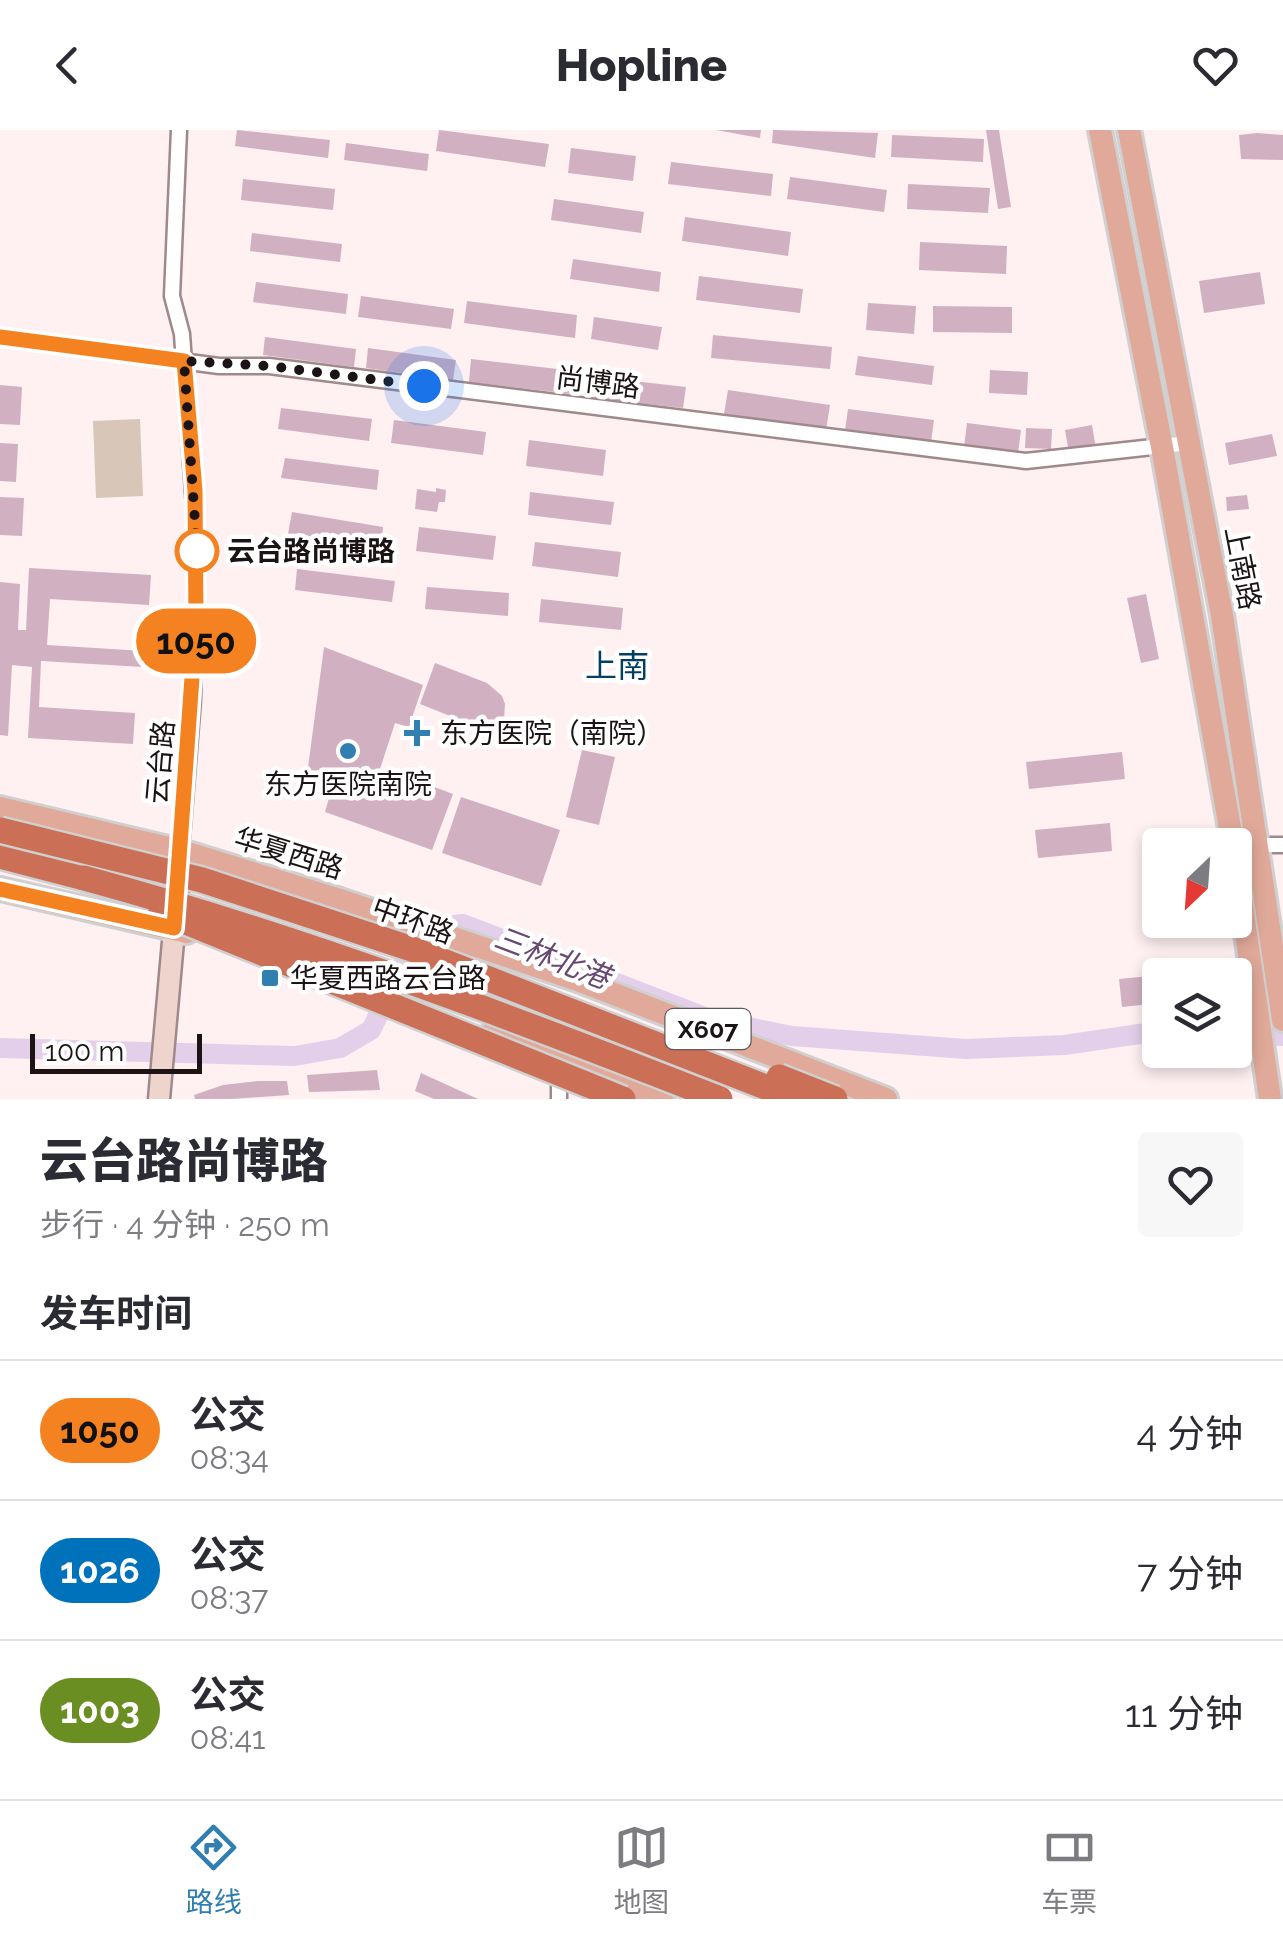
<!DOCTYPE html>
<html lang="zh">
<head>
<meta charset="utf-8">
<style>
  body { margin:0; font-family:Raleway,"Noto Sans SC",sans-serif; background:#f7f7f7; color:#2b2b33; height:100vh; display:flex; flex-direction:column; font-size:38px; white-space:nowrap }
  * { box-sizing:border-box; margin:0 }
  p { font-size:32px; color:#7c7c81 }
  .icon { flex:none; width:55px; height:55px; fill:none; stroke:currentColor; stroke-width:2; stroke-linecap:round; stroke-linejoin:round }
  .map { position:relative; height:969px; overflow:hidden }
  .details { display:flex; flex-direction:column; background:#fff; flex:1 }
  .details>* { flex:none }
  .badge { padding:0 20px; border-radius:32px; font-size:35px; line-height:65px }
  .needle { width:65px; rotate:205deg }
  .fabs { position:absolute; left:1142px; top:698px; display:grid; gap:20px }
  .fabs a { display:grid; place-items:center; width:110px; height:110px; border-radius:10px; background:#fff; box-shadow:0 5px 15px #0003; font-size:50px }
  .scale { position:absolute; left:30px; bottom:25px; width:172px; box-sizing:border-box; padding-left:10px; border:5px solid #1b1314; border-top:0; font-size:28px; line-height:35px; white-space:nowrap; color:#1b1314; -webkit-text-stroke:8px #fff; paint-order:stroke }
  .you { position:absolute; width:50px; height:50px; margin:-25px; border:8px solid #fff; border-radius:50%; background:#1a73e8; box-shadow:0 0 0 15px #1a73e833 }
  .map>.badge { position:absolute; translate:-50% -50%; box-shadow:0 0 0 5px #fff }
  h2 { padding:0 40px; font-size:38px; line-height:90px }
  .round { display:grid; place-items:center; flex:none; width:105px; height:105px; border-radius:10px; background:#f7f7f7 }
  .headline { display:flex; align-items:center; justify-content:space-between; height:170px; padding:0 40px }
  h1 { font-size:48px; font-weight:800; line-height:75px }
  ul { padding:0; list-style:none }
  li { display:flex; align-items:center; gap:30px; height:140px; padding:0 40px; border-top:2px solid #e1e1e2 }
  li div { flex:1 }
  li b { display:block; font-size:38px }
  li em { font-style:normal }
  li .badge { min-width:110px; font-weight:700; text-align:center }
  header { display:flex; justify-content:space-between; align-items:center; height:130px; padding:0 40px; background:#fff; font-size:45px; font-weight:800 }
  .tabs { display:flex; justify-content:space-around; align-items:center; height:140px; border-top:2px solid #e1e1e2; background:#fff; font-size:28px; color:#7c7c81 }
  .tabs a { display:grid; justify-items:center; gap:5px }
  .tabs .active { color:#317eb0 }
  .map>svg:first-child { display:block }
</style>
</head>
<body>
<header><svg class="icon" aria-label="back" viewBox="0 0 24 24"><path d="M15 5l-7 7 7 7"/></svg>Hopline<svg class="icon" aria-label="heart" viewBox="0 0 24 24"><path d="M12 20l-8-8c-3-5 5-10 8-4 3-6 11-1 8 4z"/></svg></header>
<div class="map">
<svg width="1283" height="969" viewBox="0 0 1283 969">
  <rect width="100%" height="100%" fill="#fff0f2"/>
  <polygon fill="#d8c6b8" points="140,289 143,366 96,368 93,291"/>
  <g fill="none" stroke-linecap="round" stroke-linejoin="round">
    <g stroke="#e4cfeb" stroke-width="20">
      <polyline points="1235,904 1283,906"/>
      <polyline points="0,918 295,926 340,918 371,900 411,818 433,798 463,794 713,890 792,906 966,919 1064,915 1160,901"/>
    </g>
  </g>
  <g fill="#d1b0c2">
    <polygon points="237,0 330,10 328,28 235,16"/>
    <polygon points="439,0 549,14 545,37 436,21"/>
    <polygon points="716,0 761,0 760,8"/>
    <polygon points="773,0 878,3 875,28 772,13"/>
    <polygon points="986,0 999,0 1011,77 998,79"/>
    <polygon points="1257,3 1283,5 1283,30 1241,29 1239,5"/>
    <polygon points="892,5 984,9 983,32 891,27"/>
    <polygon points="346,13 429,24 427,41 344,30"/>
    <polygon points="571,18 636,26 633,51 568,43"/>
    <polygon points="671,32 773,44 771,66 668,54"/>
    <polygon points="790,47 887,60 884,82 787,69"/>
    <polygon points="243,49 335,59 333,80 241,70"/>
    <polygon points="908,54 990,58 988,83 907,79"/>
    <polygon points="554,69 644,82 641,103 551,90"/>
    <polygon points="685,87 791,102 788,126 682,111"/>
    <polygon points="252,103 342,114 340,132 250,121"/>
    <polygon points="920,112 1007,116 1006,144 919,140"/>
    <polygon points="573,129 661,142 659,162 570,149"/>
    <polygon points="1260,142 1265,174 1204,183 1199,151"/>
    <polygon points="699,146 803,159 800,183 696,170"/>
    <polygon points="256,152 348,164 346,184 253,172"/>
    <polygon points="361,166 454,179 451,199 358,187"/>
    <polygon points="467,171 577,185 575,208 464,193"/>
    <polygon points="868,173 916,176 914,204 866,200"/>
    <polygon points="933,176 1012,177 1012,203 933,202"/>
    <polygon points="594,187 662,197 658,220 591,209"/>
    <polygon points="713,205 832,217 830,239 711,228"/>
    <polygon points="265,207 356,219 354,237 263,225"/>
    <polygon points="368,218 456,230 453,250 366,238"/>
    <polygon points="858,226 934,236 932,255 855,245"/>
    <polygon points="471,229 583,242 580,265 469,252"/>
    <polygon points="990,240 1028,242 1027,265 989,263"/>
    <polygon points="598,247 686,257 683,278 595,268"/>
    <polygon points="0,255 22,257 20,295 0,294"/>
    <polygon points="728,260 830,275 826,300 724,284"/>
    <polygon points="281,278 372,289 369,311 278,299"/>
    <polygon points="848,279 934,290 931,312 845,301"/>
    <polygon points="394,290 486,302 483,325 391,313"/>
    <polygon points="967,293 1021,300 1018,323 964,317"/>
    <polygon points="1092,295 1096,319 1069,323 1065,300"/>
    <polygon points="1026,298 1052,299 1051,319 1025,318"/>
    <polygon points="1272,304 1277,326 1229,335 1225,313"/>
    <polygon points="529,310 606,320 603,346 526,336"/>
    <polygon points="0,313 18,314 16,352 0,351"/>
    <polygon points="285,328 379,340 377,360 281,348"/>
    <polygon points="436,358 446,360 445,372 439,372 437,382 415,379 417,359 436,362"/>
    <polygon points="530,362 614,372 611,395 528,385"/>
    <polygon points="1247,365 1249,379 1227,381 1226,367"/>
    <polygon points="0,367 24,368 22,406 0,405"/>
    <polygon points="292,382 383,397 381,419 288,404"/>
    <polygon points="419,397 496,406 493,430 416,421"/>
    <polygon points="535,412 621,422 618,447 532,436"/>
    <polygon points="29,438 151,445 149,475 50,469 47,515 144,521 143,537 41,531 39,577 135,583 133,614 28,608 32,537 12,535 8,606 0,605 0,452 20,454 18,500 26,500"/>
    <polygon points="297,439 395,451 392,472 295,460"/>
    <polygon points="427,457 509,463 508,486 425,479"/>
    <polygon points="1146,464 1159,529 1141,533 1127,468"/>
    <polygon points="541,469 623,478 621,500 539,492"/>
    <polygon points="324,517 423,555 409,597 395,593 378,645 414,660 421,652 453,664 432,720 325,682 333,654 307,645"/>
    <polygon points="435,533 487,553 502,566 505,574 504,590 498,605 420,574"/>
    <polygon points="582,620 615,627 599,695 566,687"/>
    <polygon points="1122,622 1125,649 1029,659 1026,632"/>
    <polygon points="461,667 560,700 541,756 442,723"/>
    <polygon points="1110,693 1112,721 1038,728 1035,700"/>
    <polygon points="1160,845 1160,873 1122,877 1119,849"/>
    <polygon points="377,940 380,960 309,962 307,945"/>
    <polygon points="421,943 478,969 434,969 415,961"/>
    <polygon points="258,951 287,951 289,965 231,969 195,969 194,965 223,955"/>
  </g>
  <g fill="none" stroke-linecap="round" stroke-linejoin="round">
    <g stroke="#9f898b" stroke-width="19">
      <g id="street">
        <polyline points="179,0 172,166 182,204 197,420 193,570 181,721"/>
        <polyline points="0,207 219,236 269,236 1026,331 1189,313"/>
        <polyline points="1249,715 1283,715"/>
        <polyline points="559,969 559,940"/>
      </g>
    </g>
    <g stroke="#9f898b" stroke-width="25">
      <polyline id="secondary" points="159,969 180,733"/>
    </g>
    <g stroke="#d1d0d0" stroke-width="28">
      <g id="primary">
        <polyline points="1100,0 1162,317 1233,715"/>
        <polyline points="1129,0 1222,485 1283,890"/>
        <polyline points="0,678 181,721 340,770 575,849 886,969"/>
        <polyline points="1235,728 1270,969"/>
        <polyline points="0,759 187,802"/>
        <polyline points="492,903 662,969"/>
      </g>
    </g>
    <g stroke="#d1d0d0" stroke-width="30">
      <polyline id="highway" points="0,726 84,748"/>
    </g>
    <use href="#street" stroke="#fff" stroke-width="14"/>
    <use href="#secondary" stroke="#efd4cd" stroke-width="20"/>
    <use href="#primary" stroke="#e0a99a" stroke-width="22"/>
    <use href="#highway" stroke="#cb7057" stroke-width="25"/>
    <g stroke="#d1d0d0" stroke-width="30" stroke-linecap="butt">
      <g id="highway-bridge">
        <polyline points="0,700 202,750 412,819 796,969"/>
        <path d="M84,748C301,807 511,887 720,969"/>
        <polyline points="161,782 623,969"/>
        <polyline points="779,947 835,969"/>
      </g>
    </g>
    <use href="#highway-bridge" stroke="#cb7057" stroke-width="25"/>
  </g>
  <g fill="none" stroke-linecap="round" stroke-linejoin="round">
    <g stroke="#fff" stroke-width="22">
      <polyline id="line" points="0,207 184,231 195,361 196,492 174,798 0,759"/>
    </g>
    <use href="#line" stroke="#f58220" stroke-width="15"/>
    <polyline stroke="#1b1314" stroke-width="10" stroke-dasharray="0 18" points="197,421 184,231 269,236 424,256"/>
  </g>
  <circle fill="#fff" stroke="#f58220" stroke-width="5" cx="197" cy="421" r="20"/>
  <g fill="#317eb0" stroke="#fff" stroke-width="4">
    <path d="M412 588h10v10h10v10h-10v10h-10v-10h-10v-10h10z"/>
    <circle cx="348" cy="621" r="10"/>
    <rect x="260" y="838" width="20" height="20" rx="5"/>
  </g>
  <g text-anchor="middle" stroke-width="9" stroke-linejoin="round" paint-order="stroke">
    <rect fill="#fff" stroke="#5f5a5a" stroke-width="2.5" x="665.5" y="879" width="85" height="40" rx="8"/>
    <g font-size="25" font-weight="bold" fill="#1b1314">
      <text x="708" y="908">X607</text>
    </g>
    <g font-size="28" fill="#1b1314" stroke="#fff">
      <text transform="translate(598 252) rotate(7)" y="10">尚博路</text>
      <text transform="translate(1243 438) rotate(79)" y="10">上南路</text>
      <text transform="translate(160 632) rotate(-85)" y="10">云台路</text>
      <text transform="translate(289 723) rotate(17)" y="10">华夏西路</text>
      <text transform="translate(413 790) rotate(20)" y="10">中环路</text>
    </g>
    <g font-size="28" font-weight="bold" fill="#1b1314" stroke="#fff" text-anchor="start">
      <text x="227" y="431">云台路尚博路</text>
    </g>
    <g font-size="28" fill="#1b1314" stroke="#fff" text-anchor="start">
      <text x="440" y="613">东方医院（南院）</text>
      <text x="348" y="664" text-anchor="middle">东方医院南院</text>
      <text x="290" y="858">华夏西路云台路</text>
    </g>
    <g font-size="30" font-style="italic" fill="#684971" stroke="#fff">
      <text transform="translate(552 828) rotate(21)" y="10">三林北港</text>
    </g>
    <g font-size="32" fill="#033f60" stroke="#fff">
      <text x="617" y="547">上南</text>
    </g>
  </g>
</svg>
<div class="fabs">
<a><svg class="needle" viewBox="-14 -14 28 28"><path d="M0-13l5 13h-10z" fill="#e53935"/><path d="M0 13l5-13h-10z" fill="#7c7c81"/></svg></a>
<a><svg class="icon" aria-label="layers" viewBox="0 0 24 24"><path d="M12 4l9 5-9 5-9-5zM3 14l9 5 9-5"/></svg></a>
</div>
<div class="scale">100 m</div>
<div class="you" style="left:424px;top:256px"></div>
<b class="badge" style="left:196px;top:511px;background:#f58220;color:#111">1050</b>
</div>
<section class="details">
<div class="headline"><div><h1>云台路尚博路</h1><p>步行 · 4 分钟 · 250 m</p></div><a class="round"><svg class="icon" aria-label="heart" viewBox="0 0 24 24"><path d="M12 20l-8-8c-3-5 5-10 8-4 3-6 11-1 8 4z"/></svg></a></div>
<h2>发车时间</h2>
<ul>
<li><span class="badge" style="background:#f58220;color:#111">1050</span><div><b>公交</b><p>08:34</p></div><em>4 分钟</em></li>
<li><span class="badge" style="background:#0072bc;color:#fff">1026</span><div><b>公交</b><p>08:37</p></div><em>7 分钟</em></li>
<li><span class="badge" style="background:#6b8e23;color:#fff">1003</span><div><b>公交</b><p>08:41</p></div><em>11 分钟</em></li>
</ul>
</section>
<nav class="tabs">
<a class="active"><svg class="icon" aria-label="directions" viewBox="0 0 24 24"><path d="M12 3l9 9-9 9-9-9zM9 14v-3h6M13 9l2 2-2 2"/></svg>路线</a>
<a><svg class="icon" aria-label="map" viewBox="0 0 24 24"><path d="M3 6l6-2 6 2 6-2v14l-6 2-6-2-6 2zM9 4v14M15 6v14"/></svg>地图</a>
<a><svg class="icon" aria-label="tickets" viewBox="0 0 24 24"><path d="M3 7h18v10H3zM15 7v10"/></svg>车票</a>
</nav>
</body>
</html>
